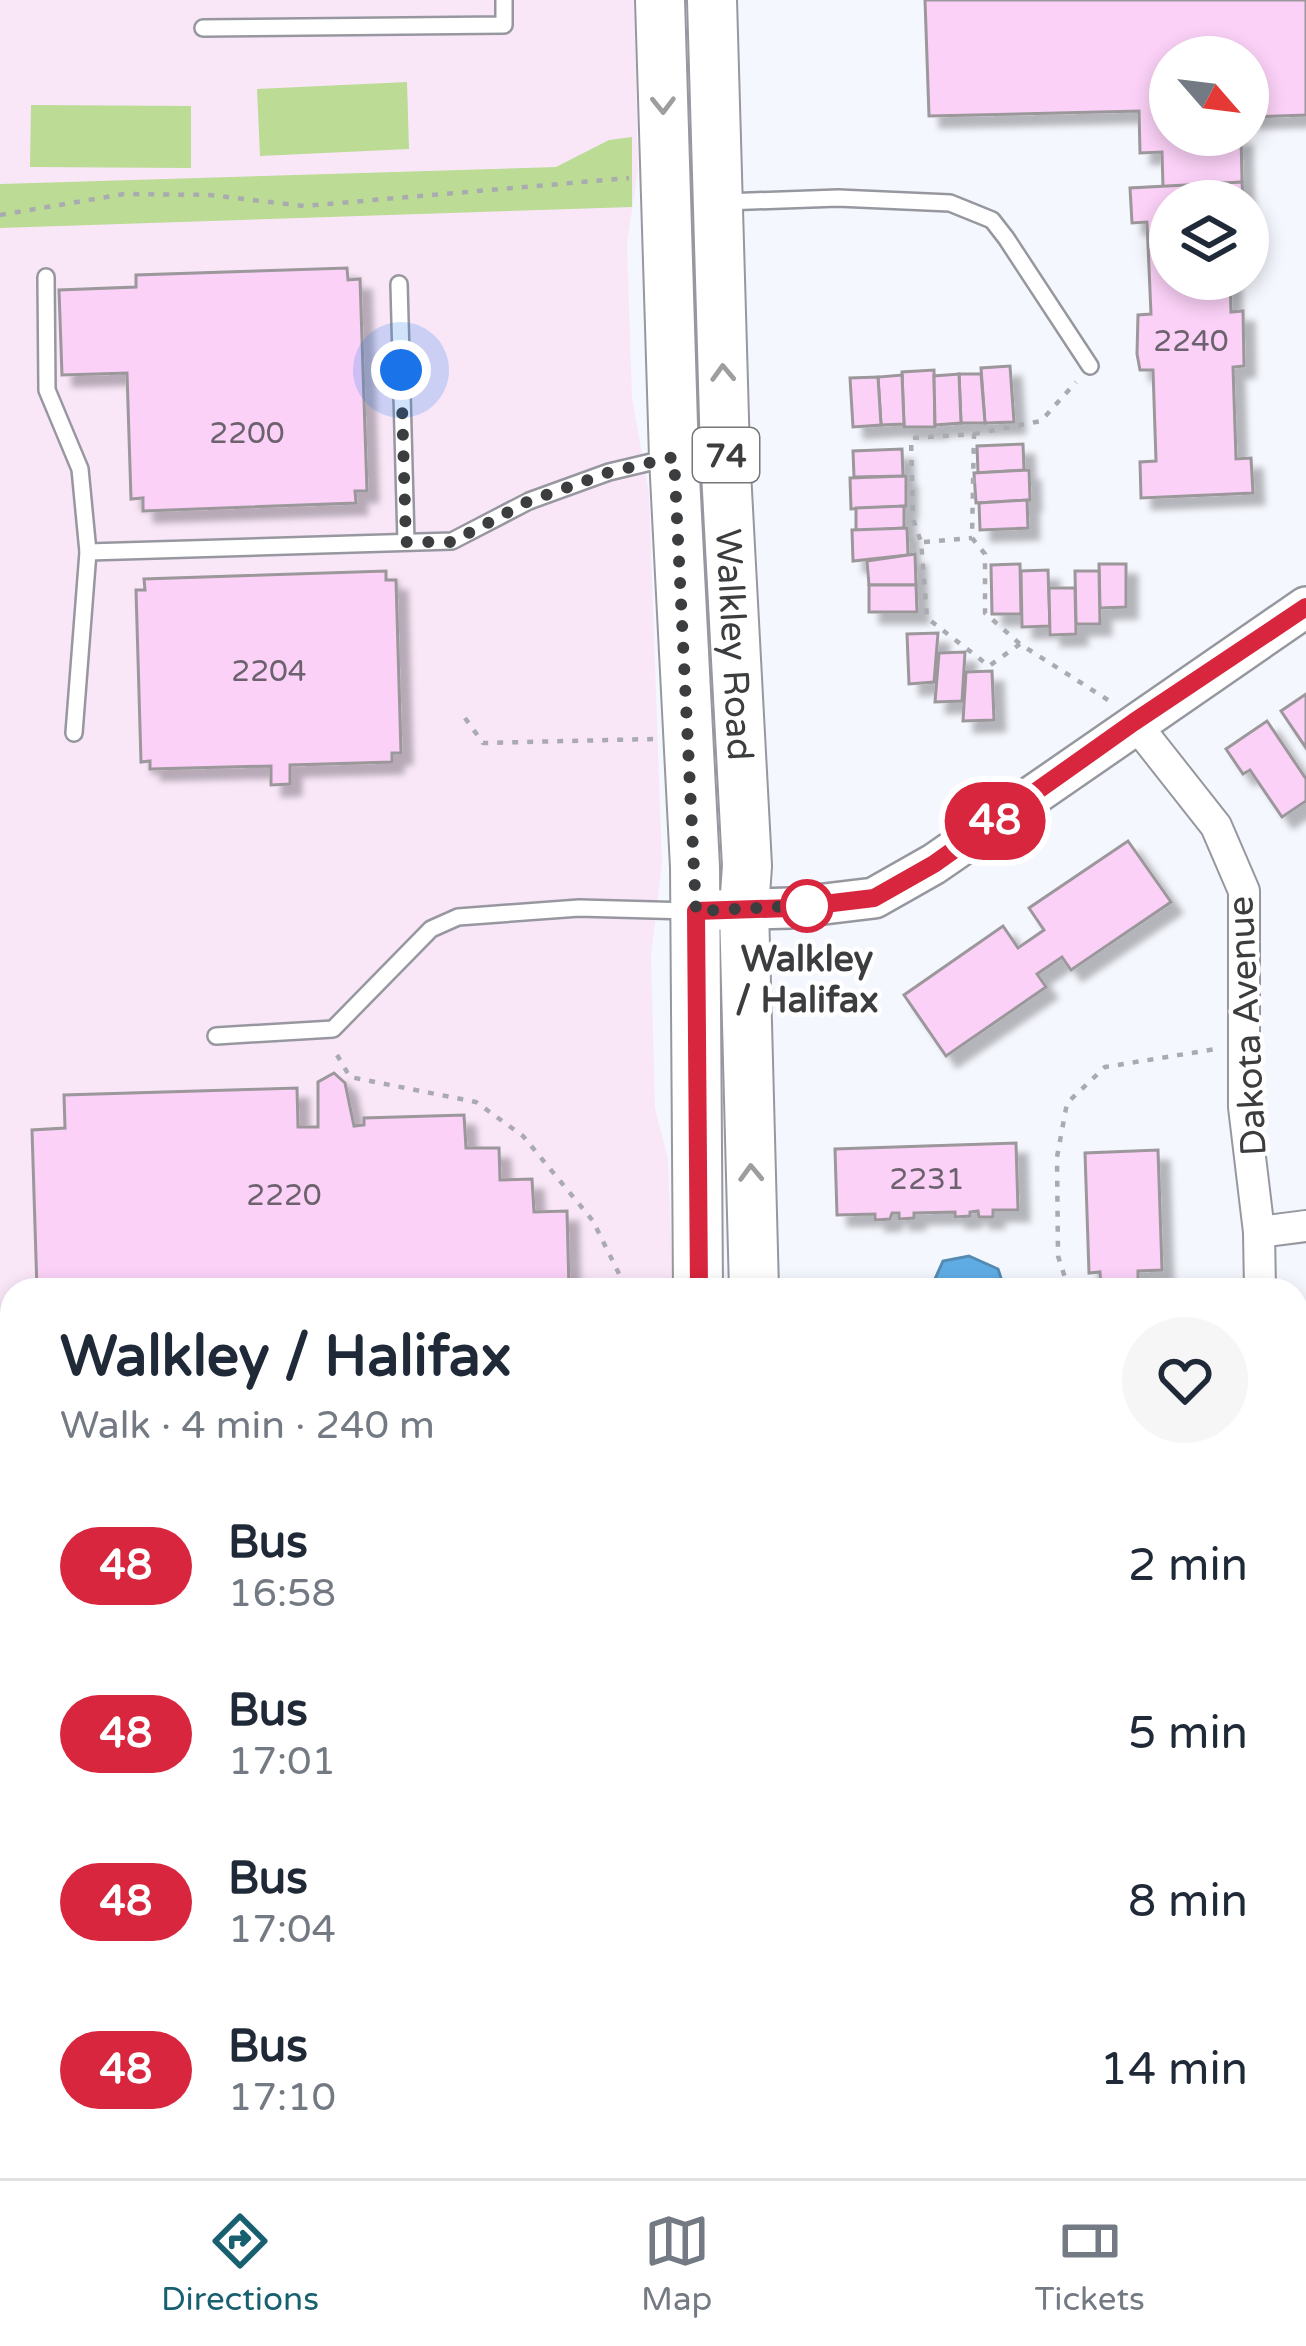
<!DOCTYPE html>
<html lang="en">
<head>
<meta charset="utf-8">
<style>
  body { margin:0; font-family:"Varela Round",sans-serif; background:#f6f6f7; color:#1f2937; height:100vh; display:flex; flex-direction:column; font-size:45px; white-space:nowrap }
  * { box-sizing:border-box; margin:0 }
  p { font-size:39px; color:#747a83 }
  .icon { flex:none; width:66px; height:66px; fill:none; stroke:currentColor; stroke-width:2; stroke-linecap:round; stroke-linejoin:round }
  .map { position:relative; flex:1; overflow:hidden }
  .drawer { position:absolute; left:0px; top:1278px; width:1308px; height:900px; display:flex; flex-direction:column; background:#fff; border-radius:36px 36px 0 0; box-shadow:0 6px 18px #0003 }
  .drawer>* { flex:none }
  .badge { padding:0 24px; border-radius:39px; font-size:42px; line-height:78px }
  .needle { width:78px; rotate:118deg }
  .buttons { position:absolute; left:1149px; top:36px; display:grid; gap:24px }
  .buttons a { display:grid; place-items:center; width:120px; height:120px; border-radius:50%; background:#fff; box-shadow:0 6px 18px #0003; font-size:60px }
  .you { position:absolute; width:60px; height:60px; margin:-30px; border:9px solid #fff; border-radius:50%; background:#1a73e8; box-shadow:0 0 0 18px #1a73e833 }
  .map>.badge { position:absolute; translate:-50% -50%; box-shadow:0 0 0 6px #fff }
  .round { display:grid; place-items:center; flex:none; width:126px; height:126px; border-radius:63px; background:#f6f6f7 }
  .overview { display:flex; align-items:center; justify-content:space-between; height:204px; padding:0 60px }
  h1 { font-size:57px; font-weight:700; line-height:90px }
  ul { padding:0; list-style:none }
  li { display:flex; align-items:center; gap:36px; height:168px; padding:0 60px }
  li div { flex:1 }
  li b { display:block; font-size:45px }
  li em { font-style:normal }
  li .badge { min-width:132px; font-weight:700; text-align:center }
  .tabs { display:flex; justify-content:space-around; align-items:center; height:168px; border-top:3px solid #e0e1e3; background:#fff; font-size:33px; color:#747a83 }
  .tabs a { display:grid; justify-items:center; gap:6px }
  .tabs .current { color:#185f70 }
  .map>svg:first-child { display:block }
</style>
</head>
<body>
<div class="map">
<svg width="1306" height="2178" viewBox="0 0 1306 2178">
  <defs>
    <filter id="shadow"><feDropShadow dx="11" dy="11" stdDeviation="3" flood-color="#0004"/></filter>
  </defs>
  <rect width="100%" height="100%" fill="#f5f7fe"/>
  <polygon fill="#f9e7f8" points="0,0 634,0 638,169 627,244 632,398 649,493 662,863 651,955 655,1108 668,1159 673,1290 12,1290 12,2166 695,2166 696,2178 0,2178"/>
  <g fill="#bcdb95">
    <polygon points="407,82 409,149 260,156 257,89"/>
    <polygon points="31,105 191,106 191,168 30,167"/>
    <polygon points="632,137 632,207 0,228 0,184 556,167 609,140"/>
  </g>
  <polygon fill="#5face5" stroke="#548bb3" stroke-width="3" points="969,1256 998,1269 1002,1281 1000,1290 937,1290 935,1279 943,1261"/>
  <g fill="#fbd1f7" stroke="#9c979b" stroke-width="3" filter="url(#shadow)">
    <polygon points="925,0 1306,0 1306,115 1248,117 1248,57 1170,57 1170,135 1241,135 1242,182 1163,187 1162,152 1140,153 1139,111 929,116"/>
    <polygon points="1242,182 1243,201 1170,201 1170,279 1230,279 1231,312 1243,311 1244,366 1233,367 1236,459 1251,458 1253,493 1141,498 1140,462 1156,461 1153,370 1140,370 1137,354 1138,315 1151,314 1147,222 1132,223 1130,188"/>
    <polygon points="347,268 348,280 360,279 367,491 355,491 356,503 143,511 143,498 131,499 127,373 62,375 59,290 136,287 136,275"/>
    <polygon points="1010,366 1014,422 985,423 981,368"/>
    <polygon points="934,370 935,427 904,427 902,372"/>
    <polygon points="959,374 981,374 985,423 961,423"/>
    <polygon points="959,374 961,423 935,425 934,376"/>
    <polygon points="902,375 904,424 881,425 878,377"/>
    <polygon points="878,377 881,425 853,427 850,378"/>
    <polygon points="1023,444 1024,470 978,473 977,446"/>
    <polygon points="902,449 903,476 854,477 853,451"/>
    <polygon points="1029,470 1030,500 976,503 974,473"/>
    <polygon points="906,476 906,506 851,509 850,478"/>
    <polygon points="1027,500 1028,528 980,530 979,503"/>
    <polygon points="904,506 904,528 856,531 856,508"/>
    <polygon points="907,528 908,555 853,561 852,530"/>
    <polygon points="915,554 916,585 869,585 867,561"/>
    <polygon points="1020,564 1021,614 992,614 991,565"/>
    <polygon points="1099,564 1126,564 1126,607 1100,608"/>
    <polygon points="1048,570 1050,626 1022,627 1021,571"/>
    <polygon points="386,571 386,580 396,580 401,753 392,753 392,762 290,765 290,784 271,785 271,766 150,769 150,761 141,762 136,590 145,590 144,579"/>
    <polygon points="1075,571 1099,571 1100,624 1076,624"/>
    <polygon points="869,585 916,585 917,612 869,612"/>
    <polygon points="1049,588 1075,588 1076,634 1050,635"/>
    <polygon points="938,633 934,682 909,684 907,634"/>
    <polygon points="965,652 962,701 935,702 939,653"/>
    <polygon points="992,671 994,720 963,721 966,672"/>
    <polygon points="1306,694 1306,748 1281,711"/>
    <polygon points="1267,721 1306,779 1306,801 1282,817 1250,770 1243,774 1226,749"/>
    <polygon points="1128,841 1171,902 1071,970 1062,957 1037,974 1046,987 946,1056 904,995 1003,926 1018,948 1044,930 1029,908"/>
    <polygon points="334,1073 345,1083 354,1126 364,1125 364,1118 464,1115 466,1148 499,1148 500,1180 532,1179 534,1212 567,1211 569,1290 434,1290 434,1284 303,1290 37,1290 32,1130 65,1128 64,1095 297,1088 298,1127 318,1127 318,1082"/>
    <polygon points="1016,1143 1018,1210 993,1210 993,1217 979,1217 978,1211 970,1212 970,1216 955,1217 955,1212 914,1213 914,1218 899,1219 899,1213 892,1213 890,1219 875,1220 875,1214 837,1215 835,1149"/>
    <polygon points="1158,1150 1162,1270 1138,1271 1138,1290 1101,1290 1100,1272 1089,1273 1085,1153"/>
    <polygon points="1296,1535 1306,1536 1306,1610 1296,1609"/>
    <polygon points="0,1643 12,1643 12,2063 1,2063"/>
    <polygon points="1296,1678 1306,1679 1306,1971 1296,1969"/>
    <polygon points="1296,2095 1306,2096 1306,2167 1296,2166"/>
  </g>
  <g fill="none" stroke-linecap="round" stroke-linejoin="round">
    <g stroke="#97989f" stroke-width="20">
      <g id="service">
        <polyline points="203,28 504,25 504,0"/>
        <polyline points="724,202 838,198 950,203 992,220 1006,238 1090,366"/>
        <polyline points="46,277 47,390 80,469 88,552 74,733"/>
        <polyline points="399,284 406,541"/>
        <polyline points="88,552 452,541 529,501 609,472 668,458"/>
        <polyline points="216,1036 333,1029 431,929 458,917 579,908 690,911"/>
        <polyline points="0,1386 12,1386"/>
        <polyline points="0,1505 12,1504"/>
        <polyline points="965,2178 966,2166"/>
        <polyline points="1102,2178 1104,2166"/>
      </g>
    </g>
    <g stroke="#97989f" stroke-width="34">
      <g id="minor">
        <polyline points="1134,722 1216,826 1244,891 1244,1107 1259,1232 1260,1290"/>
        <polyline points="1259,1232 1306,1226"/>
        <polyline points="1296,1376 1306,1396"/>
      </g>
    </g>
    <g stroke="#97989f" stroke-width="44">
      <g id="tertiary">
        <polyline points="717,910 791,908 874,898 934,864 1306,607"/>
        <polyline points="497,2178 532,2167 695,2172 747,2178"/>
      </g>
    </g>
    <g stroke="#97989f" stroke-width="52">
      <g id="primary">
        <polyline points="660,0 674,457 695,867 698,1290"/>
        <path id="s1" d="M712,0L725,453L747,866L744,909L754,1290"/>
        <polyline points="729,2166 730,2178"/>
        <polyline points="780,2166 780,2178"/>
        <polyline points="853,2166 873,2178"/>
      </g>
    </g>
    <g stroke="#a9abb0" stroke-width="4.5" stroke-dasharray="6 9" stroke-linecap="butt">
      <polyline points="0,215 124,194 210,195 304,206 629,178"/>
      <polyline points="974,434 1041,421 1076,382"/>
      <polyline points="924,542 972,538"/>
      <polyline points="1020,644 989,666 927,618 921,542 913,519 911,438 974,434 972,538 985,554 985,613 1020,644 1108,700"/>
      <polyline points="465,718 483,743 653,739"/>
      <polyline points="337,1055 350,1077 476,1102 523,1136 593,1221 627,1290"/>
      <polyline points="1069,1290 1058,1256 1057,1157 1067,1103 1105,1067 1216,1049"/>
      <polyline points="1296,1436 1306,1428"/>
      <polyline points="0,2077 12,2075"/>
      <polyline points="0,2116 12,2105"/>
    </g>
    <use href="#service" stroke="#fff" stroke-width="15"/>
    <use href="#minor" stroke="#fff" stroke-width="30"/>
    <use href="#tertiary" stroke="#fff" stroke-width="39"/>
    <use href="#primary" stroke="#fff" stroke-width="48"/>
  </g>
  <defs><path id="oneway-chevron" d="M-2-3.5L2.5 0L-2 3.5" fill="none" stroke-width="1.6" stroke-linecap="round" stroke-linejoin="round" transform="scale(3)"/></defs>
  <g stroke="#9e9e9f">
    <use href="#oneway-chevron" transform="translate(663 105) rotate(89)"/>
    <use href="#oneway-chevron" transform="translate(723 373) rotate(-92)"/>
    <use href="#oneway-chevron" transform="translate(751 1173) rotate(-92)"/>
  </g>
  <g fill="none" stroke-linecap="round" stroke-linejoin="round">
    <g stroke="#fff" stroke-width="27">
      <polyline id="line" points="699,1290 696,911 791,908 874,898 934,864 1134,722 1306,607"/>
    </g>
    <use href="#line" stroke="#d7263d" stroke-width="18"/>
    <polyline stroke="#3c3d3f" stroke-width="12" stroke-dasharray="0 21.6" points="401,370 406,542 452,542 529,501 610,472 674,457 696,911 815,905 807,906"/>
  </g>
  <circle fill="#fff" stroke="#d7263d" stroke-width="6" cx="807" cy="906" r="24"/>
  <g text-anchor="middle" stroke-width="9" stroke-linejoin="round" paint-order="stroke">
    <g font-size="30" fill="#6c626d">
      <text x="1191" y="351">2240</text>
      <text x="247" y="443">2200</text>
      <text x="269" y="681">2204</text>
      <text x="927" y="1189">2231</text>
      <text x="284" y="1205">2220</text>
    </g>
    <rect fill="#fff" stroke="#767779" stroke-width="3" x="693" y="428" width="66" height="54" rx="9"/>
    <g font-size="33" font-weight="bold" fill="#3c3d3f">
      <text x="726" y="467">74</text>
    </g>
    <g font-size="36" fill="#3c3d3f" stroke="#fff">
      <text dy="13" stroke="none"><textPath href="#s1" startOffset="645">Walkley Road</textPath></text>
      <text transform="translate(1246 1026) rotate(-93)" y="13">Dakota Avenue</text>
    </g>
    <g font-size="36" font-weight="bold" fill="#3c3d3f" stroke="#fff">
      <text x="807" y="971">Walkley<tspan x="807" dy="41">/ Halifax</tspan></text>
    </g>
  </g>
</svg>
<div class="buttons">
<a><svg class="needle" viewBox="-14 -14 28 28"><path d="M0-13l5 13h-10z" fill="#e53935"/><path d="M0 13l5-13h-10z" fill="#747a83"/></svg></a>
<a><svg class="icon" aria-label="layers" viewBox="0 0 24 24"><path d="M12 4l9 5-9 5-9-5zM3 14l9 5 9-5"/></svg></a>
</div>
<div class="you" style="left:401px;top:370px"></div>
<b class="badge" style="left:995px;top:821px;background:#d7263d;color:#fff">48</b>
<section class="drawer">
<div class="overview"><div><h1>Walkley / Halifax</h1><p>Walk · 4 min · 240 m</p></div><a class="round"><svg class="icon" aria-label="heart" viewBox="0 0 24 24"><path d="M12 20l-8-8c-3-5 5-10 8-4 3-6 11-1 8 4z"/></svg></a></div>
<ul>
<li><span class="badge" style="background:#d7263d;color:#fff">48</span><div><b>Bus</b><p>16:58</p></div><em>2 min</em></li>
<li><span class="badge" style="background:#d7263d;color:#fff">48</span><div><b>Bus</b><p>17:01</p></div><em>5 min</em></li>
<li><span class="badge" style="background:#d7263d;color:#fff">48</span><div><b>Bus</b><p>17:04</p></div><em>8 min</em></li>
<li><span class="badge" style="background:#d7263d;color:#fff">48</span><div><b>Bus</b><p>17:10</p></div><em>14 min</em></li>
</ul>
</section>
</div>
<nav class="tabs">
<a class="current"><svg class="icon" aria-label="directions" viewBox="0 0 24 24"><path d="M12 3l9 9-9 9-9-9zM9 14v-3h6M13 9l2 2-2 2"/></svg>Directions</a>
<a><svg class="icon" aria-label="map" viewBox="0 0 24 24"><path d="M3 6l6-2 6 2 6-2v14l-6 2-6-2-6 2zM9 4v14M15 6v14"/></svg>Map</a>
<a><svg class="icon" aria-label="tickets" viewBox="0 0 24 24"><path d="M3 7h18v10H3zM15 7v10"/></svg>Tickets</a>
</nav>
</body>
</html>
